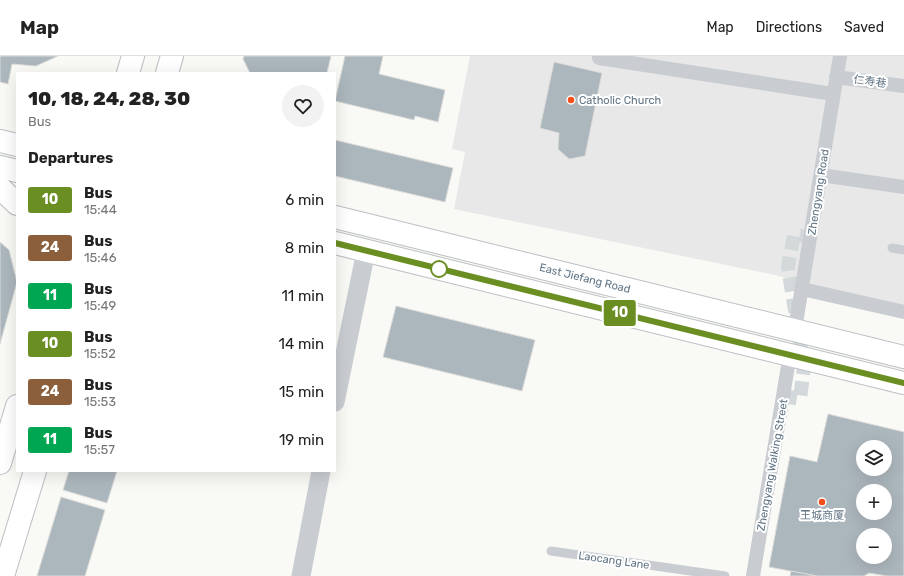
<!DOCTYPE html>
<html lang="en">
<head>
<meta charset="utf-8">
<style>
  body { margin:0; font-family:Rubik,"Noto Sans SC",sans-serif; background:#f2f2f2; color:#222; height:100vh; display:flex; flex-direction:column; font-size:15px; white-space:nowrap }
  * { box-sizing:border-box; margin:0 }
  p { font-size:13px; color:#767676 }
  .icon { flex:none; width:22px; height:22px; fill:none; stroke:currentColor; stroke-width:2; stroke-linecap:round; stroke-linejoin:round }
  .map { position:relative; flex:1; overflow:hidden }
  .drawer { position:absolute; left:16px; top:16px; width:320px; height:400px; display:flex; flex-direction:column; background:#fff; border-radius:0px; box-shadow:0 4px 16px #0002 }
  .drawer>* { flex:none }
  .badge { padding:0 8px; border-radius:3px; font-size:14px; line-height:26px }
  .fabs { position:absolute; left:856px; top:384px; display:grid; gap:8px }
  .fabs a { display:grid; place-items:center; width:36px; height:36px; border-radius:50%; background:#fff; box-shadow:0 4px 16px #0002; font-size:20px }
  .map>.badge { position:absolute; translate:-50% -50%; box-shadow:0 0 0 2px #fff }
  h2 { padding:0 12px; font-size:15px; line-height:36px }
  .round { display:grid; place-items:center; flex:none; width:42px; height:42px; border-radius:21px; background:#f2f2f2 }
  .summary { display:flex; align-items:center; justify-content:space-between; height:68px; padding:0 12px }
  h1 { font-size:19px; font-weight:800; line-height:30px }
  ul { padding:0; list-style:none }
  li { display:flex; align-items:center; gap:12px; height:48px; padding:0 12px }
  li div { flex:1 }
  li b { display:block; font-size:15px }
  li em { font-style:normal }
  li .badge { min-width:44px; font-weight:700; text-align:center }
  header { display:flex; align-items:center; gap:24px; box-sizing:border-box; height:56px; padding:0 20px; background:#fff; border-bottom:1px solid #e0e0e0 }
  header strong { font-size:19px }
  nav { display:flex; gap:22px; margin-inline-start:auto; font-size:14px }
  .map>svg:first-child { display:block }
</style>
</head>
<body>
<header>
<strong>Map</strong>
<nav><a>Map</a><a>Directions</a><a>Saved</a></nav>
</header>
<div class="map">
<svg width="904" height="520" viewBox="0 0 904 520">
  <rect width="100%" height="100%" fill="#f9f9f6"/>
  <polygon fill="#e7e8e7" points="470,0 904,0 904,258 775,219 454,153 465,96 452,93"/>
  <g fill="#acb6bd" stroke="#dbdbd9" fill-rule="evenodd">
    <polygon points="0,0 58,0 36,10 12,8 8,28 0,26"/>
    <polygon points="244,0 331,0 327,17 250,17 243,3"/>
    <polygon points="345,0 383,0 379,18 445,34 438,66 415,60 414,64 335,45"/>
    <polygon points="554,6 602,17 585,100 569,103 558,93 559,77 540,72"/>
    <polygon points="335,84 453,112 445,146 335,120"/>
    <polygon points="0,186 9,194 17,226 0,288"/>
    <polygon points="396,250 535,284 522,335 383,301"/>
    <path d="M828,358L904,376V520H887L869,517L864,520H817L769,511L790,400L817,406ZM863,391H885V413H863ZM863,435H885V457H863ZM863,479H885V501H863Z"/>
    <polygon points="69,415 117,415 107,447 63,434"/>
    <polygon points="61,441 105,454 85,520 37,520"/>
    <polygon points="791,515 817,520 790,520"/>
  </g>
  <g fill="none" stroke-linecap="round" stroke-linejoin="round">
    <polyline stroke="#d3d8da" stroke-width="14" stroke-dasharray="14 7" stroke-linecap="butt" points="783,340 800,343 804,311 788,211 794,179 810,181"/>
    <g stroke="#bcc0c4" stroke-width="24">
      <g id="primary">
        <polyline points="0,85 17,89"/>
        <polyline points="0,111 17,115"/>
        <polyline points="0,132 17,148"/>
        <polyline points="335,161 904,301"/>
        <polyline points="335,187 904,327"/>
      </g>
    </g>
    <g stroke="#bbbfc2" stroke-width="24">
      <g id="trunk">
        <polyline points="128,17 133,0"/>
        <polyline points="167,17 172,0"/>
        <polyline points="0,407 17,350"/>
        <polyline points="3,520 35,415"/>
      </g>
    </g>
    <g stroke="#c9cdd1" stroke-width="9">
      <polyline points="892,192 904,194"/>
      <polyline points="551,495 725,520"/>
    </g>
    <g stroke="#c9cdd1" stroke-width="14">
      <polyline points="599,0 599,2 833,38"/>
      <polyline points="836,21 904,30"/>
      <polyline points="821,119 904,131"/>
      <polyline points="802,233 904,256"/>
      <polyline points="795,273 840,0"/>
      <polyline points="753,520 790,298"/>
    </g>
    <g stroke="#c9cdd1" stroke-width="19">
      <polyline points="335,346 366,195"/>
      <polyline points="301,520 321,415"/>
    </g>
    <use href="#primary" stroke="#fff" stroke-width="22"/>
    <use href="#trunk" stroke="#fff" stroke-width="22"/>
  </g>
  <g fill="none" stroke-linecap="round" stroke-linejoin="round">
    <g stroke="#fff" stroke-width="9">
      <polyline id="line" points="335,187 904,327"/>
    </g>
    <use href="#line" stroke="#6b8e23" stroke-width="6"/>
  </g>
  <g fill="#f44e1b" stroke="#fff" stroke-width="1.5">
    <circle cx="571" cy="44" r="4"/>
    <circle cx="822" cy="446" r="4"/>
  </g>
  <circle fill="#fff" stroke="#6b8e23" stroke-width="2" cx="439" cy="213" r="8"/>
  <g text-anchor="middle" stroke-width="4" stroke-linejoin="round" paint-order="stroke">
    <g font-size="11" fill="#617585" stroke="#fff">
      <text transform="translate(870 25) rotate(8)" y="4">仁寿巷</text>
      <text transform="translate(818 136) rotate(-81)" y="4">Zhengyang Road</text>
      <text transform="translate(585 222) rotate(14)" y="4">East Jiefang Road</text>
      <text transform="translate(772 409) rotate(-80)" y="4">Zhengyang Walking Street</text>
      <text transform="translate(614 504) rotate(8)" y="4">Laocang Lane</text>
    </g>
    <g font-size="11" fill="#617585" stroke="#fff" text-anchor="start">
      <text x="579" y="48">Catholic Church</text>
      <text x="822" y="463" text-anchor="middle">王城商厦</text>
    </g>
  </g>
</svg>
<div class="fabs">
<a><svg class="icon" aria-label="layers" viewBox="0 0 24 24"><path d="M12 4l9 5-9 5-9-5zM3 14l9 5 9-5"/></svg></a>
<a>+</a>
<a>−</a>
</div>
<b class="badge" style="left:620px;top:257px;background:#6b8e23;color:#fff">10</b>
<section class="drawer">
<div class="summary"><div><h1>10, 18, 24, 28, 30</h1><p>Bus</p></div><a class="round"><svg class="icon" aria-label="heart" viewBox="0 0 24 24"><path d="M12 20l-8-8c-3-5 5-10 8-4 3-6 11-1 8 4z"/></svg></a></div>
<h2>Departures</h2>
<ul>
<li><span class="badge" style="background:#6b8e23;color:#fff">10</span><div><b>Bus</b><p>15:44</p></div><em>6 min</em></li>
<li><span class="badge" style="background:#8b5e3c;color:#fff">24</span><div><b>Bus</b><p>15:46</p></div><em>8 min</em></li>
<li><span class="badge" style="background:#00a651;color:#fff">11</span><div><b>Bus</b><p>15:49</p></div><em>11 min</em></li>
<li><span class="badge" style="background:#6b8e23;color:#fff">10</span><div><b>Bus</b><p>15:52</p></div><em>14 min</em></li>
<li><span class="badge" style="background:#8b5e3c;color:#fff">24</span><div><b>Bus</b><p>15:53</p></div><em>15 min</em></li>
<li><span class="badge" style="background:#00a651;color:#fff">11</span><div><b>Bus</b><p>15:57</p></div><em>19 min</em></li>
</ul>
</section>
</div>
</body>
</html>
